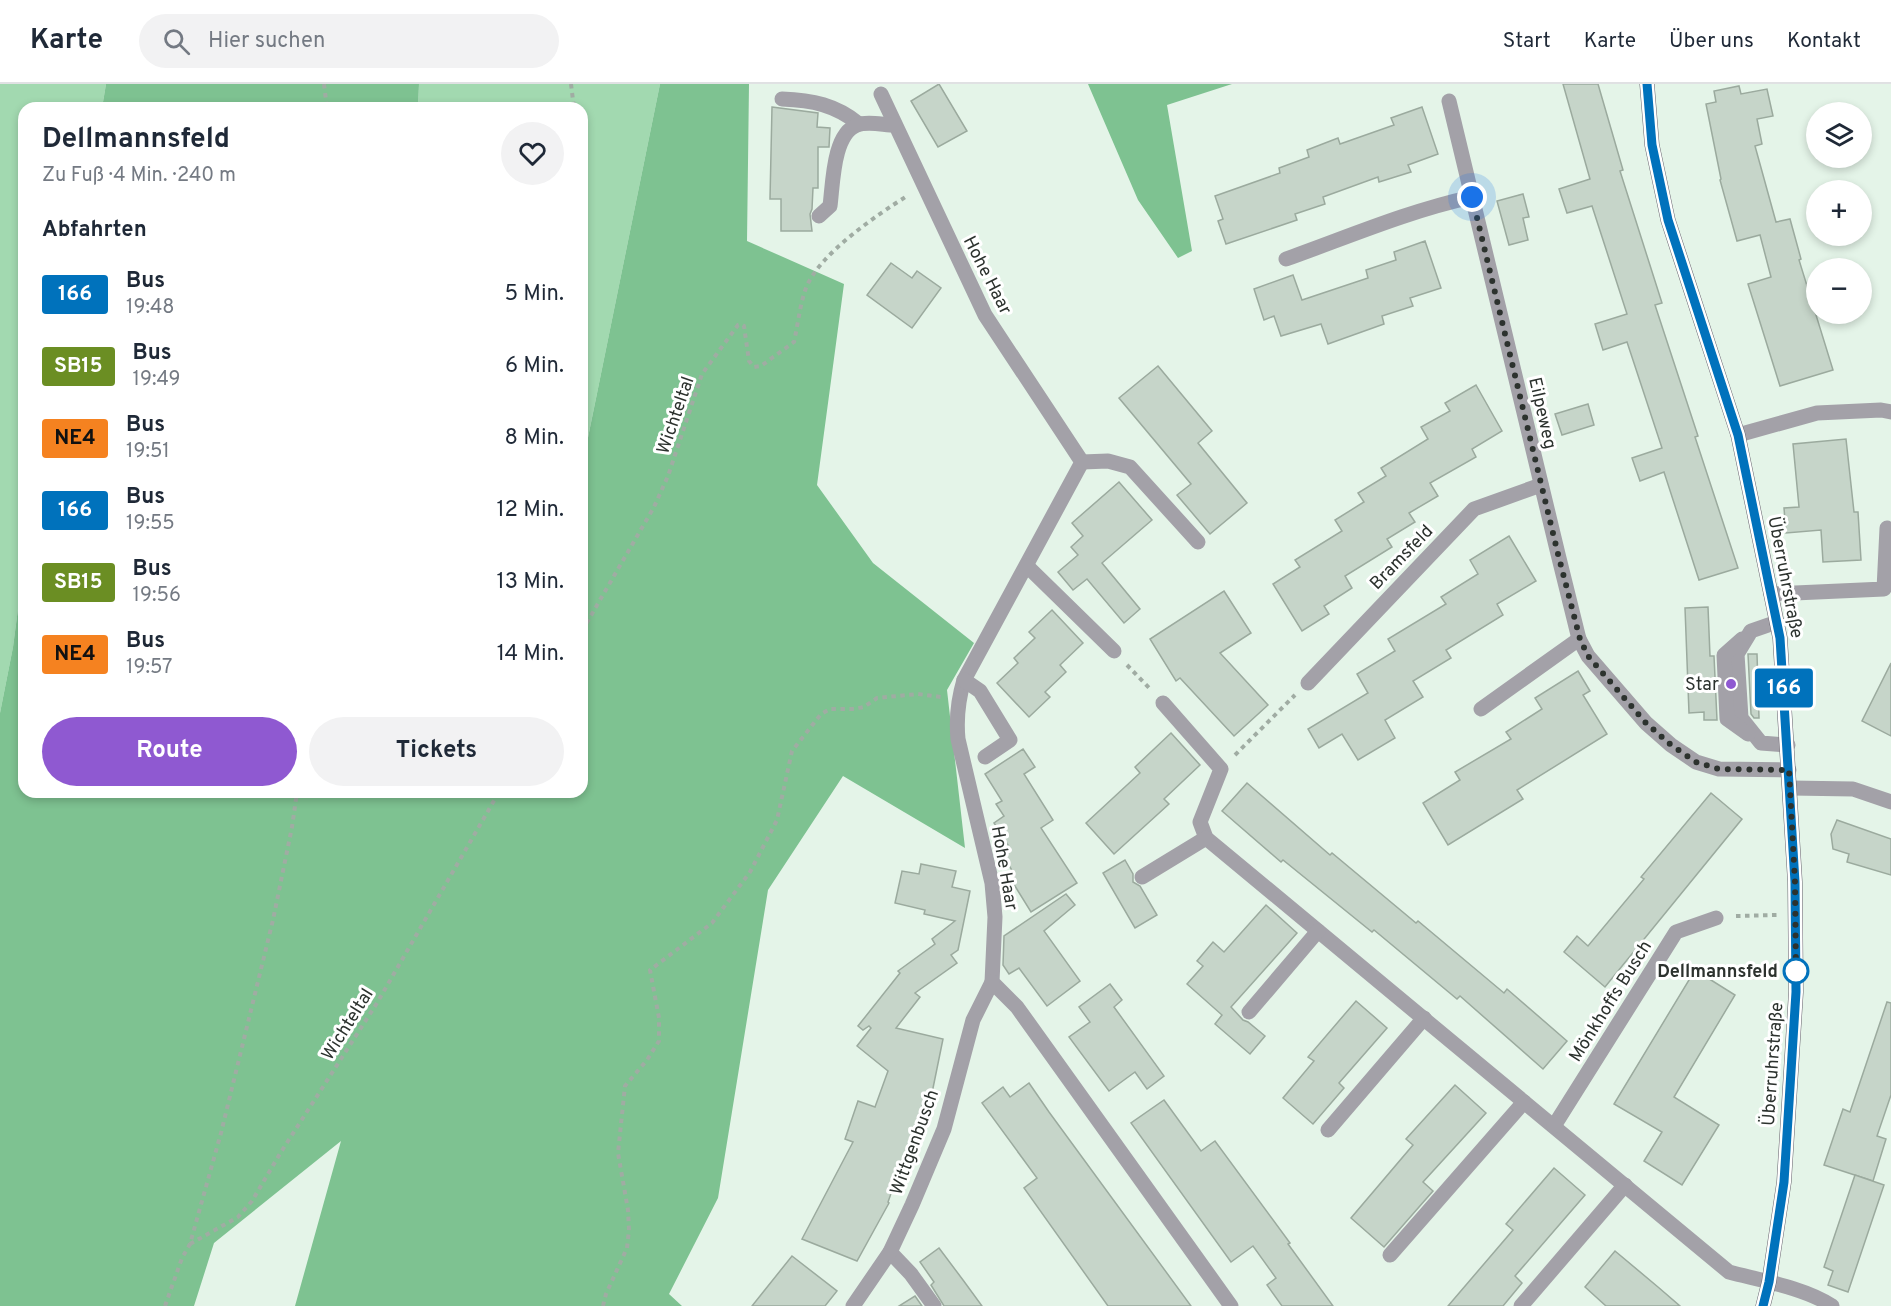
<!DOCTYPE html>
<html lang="de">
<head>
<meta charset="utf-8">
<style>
  body { margin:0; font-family:Overpass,sans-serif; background:#f2f2f3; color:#1f2937; height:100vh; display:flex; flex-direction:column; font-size:22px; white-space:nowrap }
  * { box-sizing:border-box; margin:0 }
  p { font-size:20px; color:#747a83 }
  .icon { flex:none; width:33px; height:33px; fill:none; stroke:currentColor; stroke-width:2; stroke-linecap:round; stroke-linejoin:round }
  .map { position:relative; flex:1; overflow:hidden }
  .panel { position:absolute; left:18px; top:18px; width:570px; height:696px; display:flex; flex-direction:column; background:#fff; border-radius:18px; box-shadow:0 3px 9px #0003 }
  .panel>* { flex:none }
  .badge { padding:0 12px; border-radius:4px; font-size:21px; line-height:39px }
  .buttons { position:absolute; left:1806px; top:18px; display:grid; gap:12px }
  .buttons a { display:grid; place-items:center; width:66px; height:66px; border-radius:50%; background:#fff; box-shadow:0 3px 9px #0003; font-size:30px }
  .you { position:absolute; width:30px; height:30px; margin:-15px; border:4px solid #fff; border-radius:50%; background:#1a73e8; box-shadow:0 0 0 9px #1a73e833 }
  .map>.badge { position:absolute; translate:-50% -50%; box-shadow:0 0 0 3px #fff }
  h2 { padding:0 24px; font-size:22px; line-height:54px }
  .round { display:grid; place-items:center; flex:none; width:63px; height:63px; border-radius:32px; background:#f2f2f3 }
  .summary { display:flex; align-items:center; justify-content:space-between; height:102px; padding:0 24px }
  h1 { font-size:28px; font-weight:700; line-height:45px }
  .cta { display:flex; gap:12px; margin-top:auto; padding:12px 24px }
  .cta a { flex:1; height:69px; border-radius:36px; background:#8f59d1; color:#fff; font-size:24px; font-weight:700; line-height:69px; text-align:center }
  .cta a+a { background:#f2f2f3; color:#1f2937 }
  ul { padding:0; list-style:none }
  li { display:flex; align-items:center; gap:18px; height:72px; padding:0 24px }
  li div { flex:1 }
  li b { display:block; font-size:22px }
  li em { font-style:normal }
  li .badge { min-width:66px; font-weight:700; text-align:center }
  header { display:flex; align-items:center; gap:36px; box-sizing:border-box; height:84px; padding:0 30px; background:#fff; border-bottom:2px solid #e0e1e3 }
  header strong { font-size:28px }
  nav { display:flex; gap:33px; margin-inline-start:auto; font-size:21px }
  .search { width:420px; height:54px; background:#f2f2f3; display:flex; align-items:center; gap:15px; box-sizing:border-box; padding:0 21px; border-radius:33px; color:#747a83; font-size:22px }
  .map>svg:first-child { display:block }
</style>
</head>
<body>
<header>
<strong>Karte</strong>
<div class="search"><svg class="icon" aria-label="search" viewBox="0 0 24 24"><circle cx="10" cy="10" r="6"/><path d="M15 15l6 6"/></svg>Hier suchen</div>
<nav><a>Start</a><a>Karte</a><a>Über uns</a><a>Kontakt</a></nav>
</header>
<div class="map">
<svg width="1891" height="1222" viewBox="0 0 1891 1222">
  <rect width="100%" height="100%" fill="#e4f4e8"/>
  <g fill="#a2d9b0">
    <polygon points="0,0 106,0 102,24 24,24 24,479 13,563 0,629"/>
    <polygon points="419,0 660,0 582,383 582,24 418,24"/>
  </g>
  <g fill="#7ec291">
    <polygon points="106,0 419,0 418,24 102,24"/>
    <polygon points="660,0 749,0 747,157 844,200 817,401 873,479 974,559 947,606 965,764 843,692 768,806 718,1114 669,1210 682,1222 295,1222 341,1057 214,1159 194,1222 0,1222 0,629 13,563 24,479 24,708 582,708 582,383"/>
    <polygon points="1088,0 1232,0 1167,21 1192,167 1178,174 1138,116"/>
  </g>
  <g fill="#c6d5c9" stroke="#9baa9e" stroke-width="1.5">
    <polygon points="939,0 967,47 938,63 911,17"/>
    <polygon points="1563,0 1598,0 1623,86 1620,87 1662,219 1655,221 1698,352 1695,353 1738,484 1699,496 1664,388 1640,397 1632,374 1662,364 1627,258 1603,266 1595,240 1627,230 1592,122 1567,129 1559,105 1590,95"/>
    <polygon points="1739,2 1741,10 1767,5 1773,32 1757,35 1762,60 1755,62 1776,138 1790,135 1801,175 1799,176 1833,286 1780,302 1748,200 1771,193 1760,151 1737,157 1720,96 1721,95 1706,20 1716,18 1714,7"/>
    <polygon points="772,23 818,29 817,43 830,44 829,63 818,63 818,104 813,104 812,125 810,130 812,147 781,147 781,115 770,115"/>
    <polygon points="1422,23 1438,70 1408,81 1411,88 1379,98 1378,93 1323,113 1325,120 1295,130 1297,136 1226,160 1218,137 1223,135 1215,112 1280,89 1279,84 1309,73 1307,66 1338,54 1340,60 1394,41 1391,34"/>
    <polygon points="1523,110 1529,133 1523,134 1528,156 1509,161 1497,117"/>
    <polygon points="1425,157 1441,204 1410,214 1413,222 1382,232 1384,240 1328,260 1321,240 1281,252 1274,232 1264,236 1254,205 1293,191 1302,216 1368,194 1366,186 1396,176 1394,168"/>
    <polygon points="891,179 912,194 917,187 941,204 912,244 867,211"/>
    <polygon points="1158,282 1212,347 1198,359 1247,419 1210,450 1177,411 1191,400 1119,314"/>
    <polygon points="1476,301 1502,347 1472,365 1476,373 1430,399 1438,412 1409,429 1415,438 1387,455 1392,463 1345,492 1352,504 1324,522 1329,530 1302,547 1273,500 1300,483 1295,476 1342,447 1335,436 1364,418 1358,409 1386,392 1381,384 1428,355 1421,343 1450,327 1445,319"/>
    <polygon points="1588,320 1594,341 1562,351 1555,330"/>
    <polygon points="1846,355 1854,428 1858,428 1861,476 1823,478 1821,446 1786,449 1784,424 1799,423 1793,360"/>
    <polygon points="1119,398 1152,436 1102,479 1140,525 1124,539 1087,495 1073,506 1058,488 1078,471 1071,463 1083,452 1072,439"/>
    <polygon points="1509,452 1536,497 1497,520 1503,531 1446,566 1451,574 1413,597 1423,613 1385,636 1395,654 1358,676 1342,650 1319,664 1308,645 1368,609 1357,590 1395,567 1388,555 1446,520 1441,513 1478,490 1470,476"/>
    <polygon points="1224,507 1251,549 1220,569 1268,621 1234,652 1180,594 1176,597 1150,555"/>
    <polygon points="1708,523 1710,572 1714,572 1717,636 1704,636 1704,628 1689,629 1685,524"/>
    <polygon points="1052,526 1083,559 1060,581 1066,588 1045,608 1050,613 1029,633 997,599 1018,579 1014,574 1035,554 1029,548"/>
    <polygon points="1748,570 1757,570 1759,634 1754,634 1751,630"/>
    <polygon points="1891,579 1891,652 1862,637"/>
    <polygon points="1578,587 1590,607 1583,611 1607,650 1517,706 1523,715 1448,761 1423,719 1460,696 1455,688 1511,655 1506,648 1542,625 1535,614"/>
    <polygon points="1171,649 1200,681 1164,715 1169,720 1114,770 1086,739 1140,689 1135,683"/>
    <polygon points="1023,665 1035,683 1024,690 1053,736 1041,744 1077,799 1031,828 1010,794 1015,791 1001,769 1010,764 994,739 1004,732 996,720 1002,717 985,690"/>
    <polygon points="1247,699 1330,771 1332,769 1416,839 1418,837 1504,909 1507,905 1567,957 1543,985 1460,912 1457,915 1374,846 1372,848 1283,776 1281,778 1222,727"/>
    <polygon points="1711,709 1742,735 1605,903 1564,868 1577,852 1588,862 1644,795 1641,793"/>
    <polygon points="1837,736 1891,755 1891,791 1847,778 1849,770 1833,765 1831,750"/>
    <polygon points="1125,776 1133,790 1133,798 1140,802 1157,831 1135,844 1103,789"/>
    <polygon points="921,780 956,787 952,803 970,807 958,866 951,871 957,879 915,909 920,913 896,944 943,955 932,1009 927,1008 888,1118 889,1119 857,1177 802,1155 853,1058 845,1055 858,1017 875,1023 888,987 857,962 871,944 869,942 863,946 858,942 900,889 898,887 935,860 932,855 955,837 924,830 925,826 895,819 902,787 919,790"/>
    <polygon points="1066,810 1075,821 1044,847 1080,897 1047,922 1019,884 1009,890 1003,881 1004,852"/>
    <polygon points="1266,821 1297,849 1231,923 1243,936 1248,938 1265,952 1250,970 1215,940 1222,931 1187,900 1203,882 1197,877 1213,858 1224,868"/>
    <polygon points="1695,886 1735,911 1674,1013 1719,1041 1682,1101 1644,1077 1662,1048 1614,1020"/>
    <polygon points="1110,900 1122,916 1114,923 1164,992 1147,1005 1135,988 1109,1007 1069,953 1090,938 1079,923"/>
    <polygon points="1356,917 1387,944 1339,999 1344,1004 1313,1040 1283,1014 1314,977 1308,973"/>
    <polygon points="1887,918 1891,919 1891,1011 1877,1052 1886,1055 1873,1097 1824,1081 1843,1025 1850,1028"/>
    <polygon points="1029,999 1049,1028 1191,1222 1108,1222 1024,1104 1037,1094 982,1019 1003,1003 1010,1013"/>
    <polygon points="1455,1001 1486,1029 1423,1098 1433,1107 1384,1163 1351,1134 1413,1061 1406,1055"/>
    <polygon points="1164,1016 1201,1067 1215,1057 1290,1159 1288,1160 1333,1222 1282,1222 1267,1201 1276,1194 1253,1162 1231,1178 1131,1039"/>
    <polygon points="1554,1084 1585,1111 1515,1192 1522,1199 1503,1222 1448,1222 1513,1146 1506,1140"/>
    <polygon points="1855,1091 1884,1101 1848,1208 1828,1201 1833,1187 1824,1183"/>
    <polygon points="939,1164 963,1196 982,1222 944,1222 931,1201 934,1198 920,1178"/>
    <polygon points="1615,1167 1658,1203 1680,1222 1606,1222 1585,1203"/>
    <polygon points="792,1172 837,1207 825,1222 752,1222"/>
    <polygon points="915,1212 922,1222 899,1222"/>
  </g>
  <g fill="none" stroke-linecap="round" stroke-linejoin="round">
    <g stroke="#a0aca3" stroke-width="4" stroke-dasharray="4.5 4.5" stroke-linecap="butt">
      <polyline points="324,0 327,24"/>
      <polyline points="571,0 574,24"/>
      <path d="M582,547L654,423L668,392L702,290L738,241L741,240L744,242L749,277L754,283L761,282L794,258C798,240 800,220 806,204C819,170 877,131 907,112"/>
      <polyline points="1127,581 1151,606"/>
      <polyline points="1235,671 1295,611"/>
      <polyline points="1736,832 1777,831"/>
      <polyline points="190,1160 238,1133 252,1117 281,1068 377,919 499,708"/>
      <polyline points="165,1222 182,1174 190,1160 221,1049 273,836 292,743 297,708"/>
      <polyline points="603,1222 606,1210 627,1164 629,1146 628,1126 618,1069 625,1002 647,976 659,957 659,934 650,886 712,839 750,788 777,736 792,667 821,630 830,625 854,625 864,623 877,614 918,610 941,613"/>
    </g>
    <g stroke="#a3a1a8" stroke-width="15">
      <path d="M881,10L985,231L1082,378L964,596C958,616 956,634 958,655L992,799L995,833L992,898L1017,923L1231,1222"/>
      <path d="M782,15C812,16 836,21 859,40"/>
      <polyline points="1449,17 1558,470 1579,555 1588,572 1646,639 1671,661 1696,678 1719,685 1789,686"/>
      <path d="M819,132L830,122C833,99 833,50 857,41C867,37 884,41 895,41"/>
      <path d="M1286,175C1348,153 1408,127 1472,113"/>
      <polyline points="1738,351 1817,329 1881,326 1891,328"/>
      <polyline points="1082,378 1108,377 1130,383 1198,458"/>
      <polyline points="1027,482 1114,567"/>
      <polyline points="1771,510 1884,505 1887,444"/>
      <polyline points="1777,538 1751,547 1737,570 1741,634 1761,659 1788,661"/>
      <polyline points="1742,555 1724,571 1727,635 1748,650"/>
      <polyline points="964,596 980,607 1010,656 985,673"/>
      <polyline points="1308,599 1474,425 1541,401"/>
      <path d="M1163,619L1221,685L1200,738L1206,754L1729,1188C1759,1196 1806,1204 1832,1222"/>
      <polyline points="1481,625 1579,555"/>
      <polyline points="1791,704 1853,705 1891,718"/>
      <polyline points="1142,793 1206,754"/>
      <polyline points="1249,928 1318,847"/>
      <polyline points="1554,1042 1676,848 1716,834"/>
      <polyline points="1328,1046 1424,934"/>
      <polyline points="890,1168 911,1190 934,1222"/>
      <polyline points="1390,1171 1524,1018"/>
      <polyline points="853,1222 890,1168 912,1121 944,1045 973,936 992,898"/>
      <polyline points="1521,1222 1625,1101"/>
    </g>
    <polyline stroke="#65616c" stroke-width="15" points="1647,0 1652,61 1668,136 1738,351 1780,554 1795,798 1796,908 1784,1098 1769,1198 1763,1222"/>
  </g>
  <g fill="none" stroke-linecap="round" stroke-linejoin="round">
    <g stroke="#fff" stroke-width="14">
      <polyline id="line" points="1647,0 1652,61 1668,136 1738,351 1780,554 1795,798 1796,908 1784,1098 1769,1198 1763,1222"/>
    </g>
    <use href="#line" stroke="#0072bc" stroke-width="9"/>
    <polyline stroke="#2c322e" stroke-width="6" stroke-dasharray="0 10.8" points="1472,113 1558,470 1580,555 1588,572 1646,639 1671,661 1696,678 1719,685 1789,686 1795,798 1796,889 1796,887"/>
  </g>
  <circle fill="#8f59d1" stroke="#fff" stroke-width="2" cx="1731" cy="600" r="6"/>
  <circle fill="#fff" stroke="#0072bc" stroke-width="3" cx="1796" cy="887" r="12"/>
  <g text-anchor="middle" stroke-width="6" stroke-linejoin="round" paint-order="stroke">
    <g font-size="18" fill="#2c322e" stroke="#fff">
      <text transform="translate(988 191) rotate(63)" y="6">Hohe Haar</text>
      <text transform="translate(1543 329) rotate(77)" y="6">Eilpeweg</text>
      <text transform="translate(675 331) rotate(-71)" y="6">Wichteltal</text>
      <text transform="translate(1401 473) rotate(-46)" y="6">Bramsfeld</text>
      <text transform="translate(1786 493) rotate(79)" y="6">Überruhrstraße</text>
      <text transform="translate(1005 784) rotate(80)" y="6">Hohe Haar</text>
      <text transform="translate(1610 917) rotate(-58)" y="6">Mönkhoffs Busch</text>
      <text transform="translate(347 940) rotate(-58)" y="6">Wichteltal</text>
      <text transform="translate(1772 980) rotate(-86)" y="6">Überruhrstraße</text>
      <text transform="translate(914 1058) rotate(-70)" y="6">Wittgenbusch</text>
    </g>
    <g font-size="18" fill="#2c322e" stroke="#fff" text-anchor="end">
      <text x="1719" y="606">Star</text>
    </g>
    <g font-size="18" font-weight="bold" fill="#2c322e" stroke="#fff" text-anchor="end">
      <text x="1778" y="893">Dellmannsfeld</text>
    </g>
  </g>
</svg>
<div class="buttons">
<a><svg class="icon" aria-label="layers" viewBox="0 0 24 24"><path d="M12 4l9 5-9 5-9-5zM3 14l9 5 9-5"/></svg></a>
<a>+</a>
<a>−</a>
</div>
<div class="you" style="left:1472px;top:113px"></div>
<b class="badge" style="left:1784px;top:604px;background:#0072bc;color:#fff">166</b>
<section class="panel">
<div class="summary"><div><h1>Dellmannsfeld</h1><p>Zu Fuß · 4 Min. · 240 m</p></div><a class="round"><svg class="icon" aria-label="heart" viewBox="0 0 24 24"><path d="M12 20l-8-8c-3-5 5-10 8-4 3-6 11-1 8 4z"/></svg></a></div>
<h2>Abfahrten</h2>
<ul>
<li><span class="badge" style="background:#0072bc;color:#fff">166</span><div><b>Bus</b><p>19:48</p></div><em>5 Min.</em></li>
<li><span class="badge" style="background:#6b8e23;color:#fff">SB15</span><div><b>Bus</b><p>19:49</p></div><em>6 Min.</em></li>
<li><span class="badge" style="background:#f58220;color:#111">NE4</span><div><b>Bus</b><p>19:51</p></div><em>8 Min.</em></li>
<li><span class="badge" style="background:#0072bc;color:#fff">166</span><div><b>Bus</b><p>19:55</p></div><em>12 Min.</em></li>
<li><span class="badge" style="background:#6b8e23;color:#fff">SB15</span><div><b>Bus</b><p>19:56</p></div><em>13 Min.</em></li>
<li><span class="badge" style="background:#f58220;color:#111">NE4</span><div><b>Bus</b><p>19:57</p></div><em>14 Min.</em></li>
</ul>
<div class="cta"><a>Route</a><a>Tickets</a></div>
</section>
</div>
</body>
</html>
